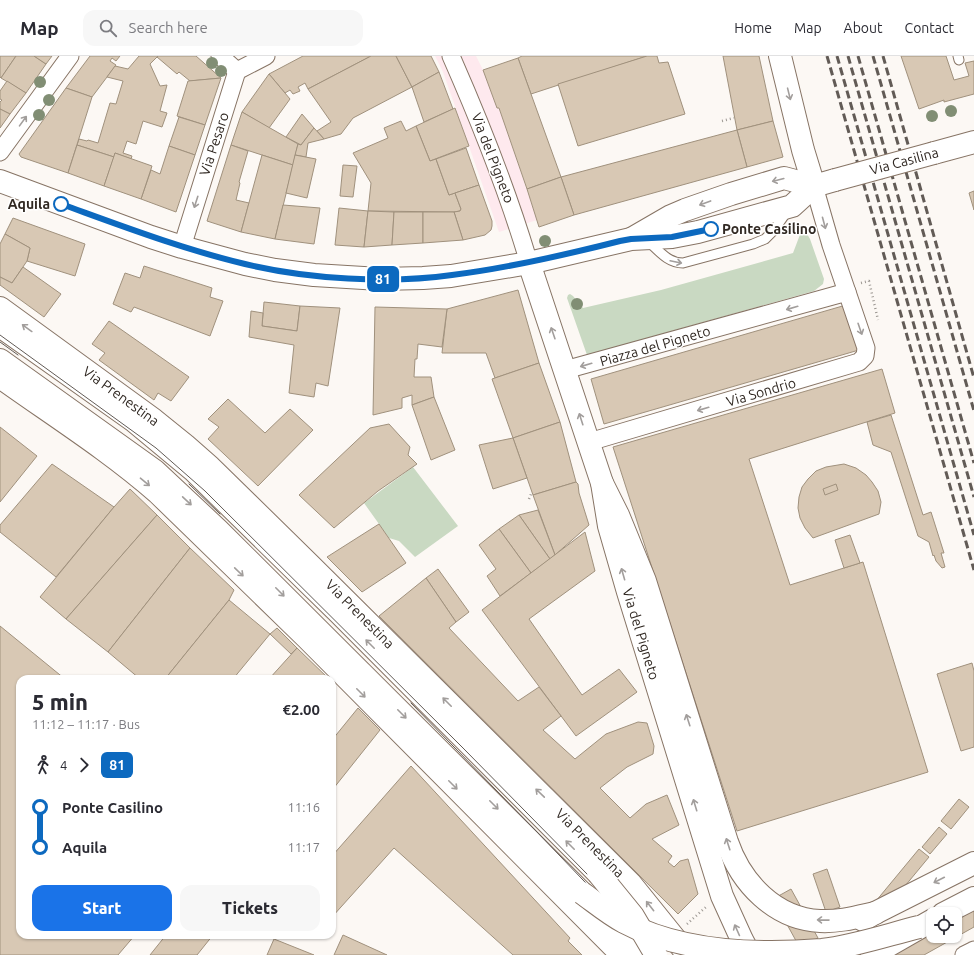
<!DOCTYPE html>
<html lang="en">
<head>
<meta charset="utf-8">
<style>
  body { margin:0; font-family:Ubuntu,sans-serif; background:#f7f7f7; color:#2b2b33; height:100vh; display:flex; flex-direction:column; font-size:15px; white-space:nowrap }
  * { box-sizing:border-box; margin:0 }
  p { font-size:13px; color:#7c7c81 }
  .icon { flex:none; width:22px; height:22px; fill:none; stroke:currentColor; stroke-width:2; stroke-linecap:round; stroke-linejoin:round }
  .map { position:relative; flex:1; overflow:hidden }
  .panel { position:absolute; left:16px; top:619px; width:320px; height:264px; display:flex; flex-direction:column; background:#fff; border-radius:12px; box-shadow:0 1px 3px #0004 }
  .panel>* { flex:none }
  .badge { padding:0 8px; border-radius:6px; font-size:14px; line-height:26px }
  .fabs { position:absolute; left:926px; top:851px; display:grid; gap:8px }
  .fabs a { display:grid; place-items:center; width:36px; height:36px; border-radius:8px; background:#fff; box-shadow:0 1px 3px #0004; font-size:20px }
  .map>.badge { position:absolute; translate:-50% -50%; box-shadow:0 0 0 2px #fff }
  .legs { display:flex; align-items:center; gap:6px; height:44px; padding:0 16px; font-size:13px }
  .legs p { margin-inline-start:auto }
  .headline { display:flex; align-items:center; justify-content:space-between; height:68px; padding:0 16px }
  h1 { font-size:22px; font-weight:800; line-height:30px }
  .button { display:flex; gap:8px; margin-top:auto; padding:8px 16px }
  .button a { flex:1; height:46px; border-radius:12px; background:#1a73e8; color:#fff; font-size:16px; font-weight:800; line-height:46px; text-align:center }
  .button a+a { background:#f7f7f7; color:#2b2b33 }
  ul { padding:0 16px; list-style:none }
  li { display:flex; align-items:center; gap:14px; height:40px; font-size:15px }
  li i { display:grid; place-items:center; width:6px; height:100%; margin:0 5px; background:currentColor }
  li i::after { content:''; width:10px; height:10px; margin:-5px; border:3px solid; border-radius:50%; background:#fff }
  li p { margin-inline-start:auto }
  li:first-child i { background:linear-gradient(#0000 50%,currentColor 0) }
  li:last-child i { background:linear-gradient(currentColor 50%,#0000 0) }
  header { display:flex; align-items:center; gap:24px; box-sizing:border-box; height:56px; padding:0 20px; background:#fff; border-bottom:1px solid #e1e1e2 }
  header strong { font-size:19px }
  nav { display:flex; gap:22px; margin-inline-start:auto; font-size:14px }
  .search { width:280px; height:36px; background:#f7f7f7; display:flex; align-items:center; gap:10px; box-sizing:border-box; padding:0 14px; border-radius:12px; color:#7c7c81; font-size:15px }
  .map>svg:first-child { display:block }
</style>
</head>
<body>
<header>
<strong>Map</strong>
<div class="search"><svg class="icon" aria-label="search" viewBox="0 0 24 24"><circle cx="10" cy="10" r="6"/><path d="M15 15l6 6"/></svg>Search here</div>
<nav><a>Home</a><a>Map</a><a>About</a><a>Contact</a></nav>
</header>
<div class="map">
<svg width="974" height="899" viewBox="0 0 974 899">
  <rect width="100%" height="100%" fill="#fcf8f4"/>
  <polygon fill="#fee9ee" points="435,0 476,0 483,14 497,52 499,52 537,164 499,176 443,16"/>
  <g fill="#c9d9c2">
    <polygon points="804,175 807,178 810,183 824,223 823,228 814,235 587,299 567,242 568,239 570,238 573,240 583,252 661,234 793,197 801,176"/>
    <polygon points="413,411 458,470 415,501 399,485 389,482 364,447"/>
  </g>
  <g fill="#d8c8b4" stroke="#a0917d">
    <polygon points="0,0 16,0 1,22 0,21"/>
    <polygon points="16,0 34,0 46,8 26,37 1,22"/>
    <polygon points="34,0 52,0 46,8"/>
    <polygon points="90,0 120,0 116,5 112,2 110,5 116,9 92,41 66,32"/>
    <polygon points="139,0 158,0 150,8 160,30 167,29 160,55 167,57 162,71 143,65 136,88 127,85 123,97 132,100 131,103 115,97 114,101 77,89 79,83 87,85 88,84 98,87 110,47 116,48 123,25 107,21 115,10 128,13"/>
    <polygon points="158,0 196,0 221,22 190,25 179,16 177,18 157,1"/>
    <polygon points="303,0 371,0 308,33 305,27 298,31 300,35 293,38 290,34 285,37 269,18"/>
    <polygon points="371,0 396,0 412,31 353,62 341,78 324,83 317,75 331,66 308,33"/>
    <polygon points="396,0 431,0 439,16 412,31"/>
    <polygon points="522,0 647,0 531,38 518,2"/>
    <polygon points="647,0 657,0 659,7 668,6 685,58 578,90 558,28"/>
    <polygon points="723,0 759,0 773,65 737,74"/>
    <polygon points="901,0 946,0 954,24 969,20 965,7 974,5 974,38 944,46 944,44 919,53"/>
    <polygon points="518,2 561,121 527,133 499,52 497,52 483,14"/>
    <polygon points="439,16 453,53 424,66 412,31"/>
    <polygon points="269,18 290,43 269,72 242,56"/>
    <polygon points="221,22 205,69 177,60 188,25"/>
    <polygon points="7,25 26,37 10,58 0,53 0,46 2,44 0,43 0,35"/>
    <polygon points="66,32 92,41 68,117 21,101 19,98"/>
    <polygon points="455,52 469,90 430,105 416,70"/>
    <polygon points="0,53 10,58 0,72"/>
    <polygon points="242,56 298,88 293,109 231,89"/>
    <polygon points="302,58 314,72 301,89 286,81"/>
    <polygon points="179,61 205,69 195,99 169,90"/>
    <polygon points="401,65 406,75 416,70 430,105 436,103 449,139 455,137 461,153 460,155 454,156 368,155 371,127 353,97 388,82 384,72"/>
    <polygon points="773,65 783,101 747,111 737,74"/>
    <polygon points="314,72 324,83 308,87 306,101 295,99 298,88 301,89"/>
    <polygon points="737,74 747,111 574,159 561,121"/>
    <polygon points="77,89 114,101 104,130 68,117"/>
    <polygon points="231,89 248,95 239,126 240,127 236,144 249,147 241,176 207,165"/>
    <polygon points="169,90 195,99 176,156 141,143 151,114 160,118"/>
    <polygon points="466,92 479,129 449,139 436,103"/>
    <polygon points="115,97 152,110 141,143 104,130"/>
    <polygon points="262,99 293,109 275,183 241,176"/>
    <polygon points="295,99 316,103 307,142 286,137"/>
    <polygon points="343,109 357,110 353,141 340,140"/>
    <polygon points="561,121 574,159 539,171 527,133"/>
    <polygon points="479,129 492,165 492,170 491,174 485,179 463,184 454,156 460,155 461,153 455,137"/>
    <polygon points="974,135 974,154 969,137"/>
    <polygon points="283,149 320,152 314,188 275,183"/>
    <polygon points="339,152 368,155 364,191 335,189"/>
    <polygon points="368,155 394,156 392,189 364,191"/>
    <polygon points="394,156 423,156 423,187 392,189"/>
    <polygon points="423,156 454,156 463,184 423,187"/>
    <polygon points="13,162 85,188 75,220 27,205 30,192 5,178"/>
    <polygon points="5,178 30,192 27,205 12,227 0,221 0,188"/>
    <polygon points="144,210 212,232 210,241 223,245 210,280 134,251 131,256 113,248 125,217 140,222"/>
    <polygon points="23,211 61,238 44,261 0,229 0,221 12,227"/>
    <polygon points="518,234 539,307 495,322 486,297 442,297 447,253"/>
    <polygon points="264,246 300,250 297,275 262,270"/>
    <polygon points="846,249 859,294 604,368 591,323"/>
    <polygon points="300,250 340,252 328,330 316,327 314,341 289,337 294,289 249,281 251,255 263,257 262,270 297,275"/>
    <polygon points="375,251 447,253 442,291 418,288 417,303 415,303 414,321 431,321 434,341 412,349 412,339 402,342 402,352 373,359"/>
    <polygon points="109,265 189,321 171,345 158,337 154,344 99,304 105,297 92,288"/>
    <polygon points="539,307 560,366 513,382 492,323"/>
    <polygon points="882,313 895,357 749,403 790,529 863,506 928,716 737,775 613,391"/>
    <polygon points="434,341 455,394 431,404 412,349"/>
    <polygon points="228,343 265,377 290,353 313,374 258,430 208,383 219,371 208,363"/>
    <polygon points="891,359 923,459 931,456 944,497 941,497 945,511 942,512 936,505 934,499 933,500 929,486 918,480 891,396 873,389 867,366"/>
    <polygon points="560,366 576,426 533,439 513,382"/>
    <polygon points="389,368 410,391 408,399 417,408 378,435 334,472 299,439 370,372"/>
    <polygon points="0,371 37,400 0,446"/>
    <polygon points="513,382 527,422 493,433 479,389"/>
    <polygon points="52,408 114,451 56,521 0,476 0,469"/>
    <polygon points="844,408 856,412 866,419 872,426 878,435 881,446 879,458 813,482 805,472 800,462 798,452 799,441 802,431 808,423 816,415 826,411"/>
    <polygon points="576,426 578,428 579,437 589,469 555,499 533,439"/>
    <polygon points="836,428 838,434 825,439 823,433"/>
    <polygon points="130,433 157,459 66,563 40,541 114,451"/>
    <polygon points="538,454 555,499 550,503 519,459"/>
    <polygon points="157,459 190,492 108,596 66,563"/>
    <polygon points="519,459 550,503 531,517 499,473"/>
    <polygon points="379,468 406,507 362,536 327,501"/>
    <polygon points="499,473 531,517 500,540 487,520 496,513 479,489"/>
    <polygon points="585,476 595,515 529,563 582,639 619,613 637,636 576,680 482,554"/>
    <polygon points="850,479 860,507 844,512 835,484"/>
    <polygon points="190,492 234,534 229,544 165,623 140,623 108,596"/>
    <polygon points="438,513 469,556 456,566 426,522"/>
    <polygon points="426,522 456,566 449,572 518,645 539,631 561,660 543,674 575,703 606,678 638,666 647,667 654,690 653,698 627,711 600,732 630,762 646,748 667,739 679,769 652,783 672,800 668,806 674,811 680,805 688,803 698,838 678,858 379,560"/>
    <polygon points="229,544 270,578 233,623 165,623"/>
    <polygon points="0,570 65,623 20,623 20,879 135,879 118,899 0,899"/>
    <polygon points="277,572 297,592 291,598 270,578"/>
    <polygon points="297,592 329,623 269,623"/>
    <polygon points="972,607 974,615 974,691 961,695 937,618"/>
    <polygon points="358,652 380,674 333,733 332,732 332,684"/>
    <polygon points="411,710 570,882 568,885 582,899 513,899 394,792 332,861 332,800"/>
    <polygon points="959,743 969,751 951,773 941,765"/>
    <polygon points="939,771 947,778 930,798 922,791"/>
    <polygon points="919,793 929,801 881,859 871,851"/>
    <polygon points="827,813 840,851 826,856 813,818"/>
    <polygon points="791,833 818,882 800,892 773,843"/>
    <polygon points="974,847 974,871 924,899 877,899 933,869 933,880 955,880 955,858"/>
    <polygon points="166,879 213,879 197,899 150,899"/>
    <polygon points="343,879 387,899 334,899"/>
    <polygon points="274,883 314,899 267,899"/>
  </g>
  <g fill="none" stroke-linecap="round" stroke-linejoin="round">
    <g stroke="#877465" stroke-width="11">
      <g id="lane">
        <polyline points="958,0 959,4"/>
        <path d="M648,185C659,195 668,207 683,207L753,188L765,183L774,174L788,154"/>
      </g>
    </g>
    <g stroke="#877465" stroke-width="19">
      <g id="street">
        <polyline points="220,0 237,15"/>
        <path d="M451,0C481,68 508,136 529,207"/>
        <polyline points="0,96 70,0"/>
        <polyline points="182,191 237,15 266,0"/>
        <polyline points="565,314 847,236 831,189 814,130"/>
        <polyline points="589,386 859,306 865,300 866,292 847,236"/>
        <polyline points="964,899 974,894"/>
      </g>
    </g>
    <g stroke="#877465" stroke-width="24">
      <g id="secondary">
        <polyline points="780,0 803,94 814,130"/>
        <polyline points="934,97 974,86"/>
        <polyline points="0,125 151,181 182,191 245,208 275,214 314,219 380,223 423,222 451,220 529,207 631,183 672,181 698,176 792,150 814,130 835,124"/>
        <polyline points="633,182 671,160 685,154 731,138 784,122 814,130"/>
        <polyline points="529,207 602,427 609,470 628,536 722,840 742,884 750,899"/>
        <polyline points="0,252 154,364 185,389 210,411 310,509 630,827 684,894"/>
        <path d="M0,321C53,359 109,394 158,437L307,582L622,899"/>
      </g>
    </g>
    <g stroke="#877465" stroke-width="24">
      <g id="highway">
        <polyline points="0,270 134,365 193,414 339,557 598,817"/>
        <polyline points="0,304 155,415 218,474 582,837 614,872 633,899"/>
        <path d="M602,427L618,459L645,525L727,786C741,827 775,863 820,865C839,866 857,861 875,857"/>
        <polyline points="943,858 974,842"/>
        <polyline points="863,864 875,857 974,807"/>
        <polyline points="872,899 933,864"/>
      </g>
    </g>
    <g stroke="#9c9792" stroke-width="2.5" stroke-dasharray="1 3" stroke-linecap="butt">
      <polyline points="722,65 734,62"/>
      <polyline points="861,227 869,225 878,264"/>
      <polyline points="529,443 531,438"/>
      <polyline points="687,868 706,851"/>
    </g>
    <use href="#lane" stroke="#fff" stroke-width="9"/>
    <use href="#street" stroke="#fff" stroke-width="17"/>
    <use href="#secondary" stroke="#fff" stroke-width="22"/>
    <use href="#highway" stroke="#fff" stroke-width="22"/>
    <g stroke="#625b56" stroke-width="1">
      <polyline points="0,279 156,392 205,435 464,693 587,818 661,899"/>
      <polyline points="0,286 18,299"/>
      <polyline points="189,428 220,458"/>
      <polyline points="411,647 538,777 605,847 650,899"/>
    </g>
    <g stroke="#625b56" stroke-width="3" stroke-dasharray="8 4" stroke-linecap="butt">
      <polyline points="827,0 974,514"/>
      <polyline points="837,0 974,479"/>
      <polyline points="848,0 974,441"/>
      <polyline points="858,0 974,407"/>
      <polyline points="873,0 974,355"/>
      <polyline points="883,0 974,322"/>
    </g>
    <g stroke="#877465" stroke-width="24" stroke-linecap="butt">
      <polyline id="secondary-bridge" points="835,124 934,97"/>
    </g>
    <g stroke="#877465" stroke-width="24" stroke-linecap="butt">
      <g id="highway-bridge">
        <polyline points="598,817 633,860 656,899"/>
        <path d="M582,837C596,847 609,858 624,866C682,897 759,899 822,894C855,890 887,879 919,871"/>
      </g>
    </g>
    <use href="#secondary-bridge" stroke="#fff" stroke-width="22"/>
    <use href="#highway-bridge" stroke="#fff" stroke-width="22"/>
  </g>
  <g fill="#818e74">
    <circle cx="212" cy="7" r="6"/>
    <circle cx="221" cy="15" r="6"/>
    <circle cx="40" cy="26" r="6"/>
    <circle cx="49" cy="44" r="6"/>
    <circle cx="951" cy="55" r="6"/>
    <circle cx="39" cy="59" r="6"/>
    <circle cx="932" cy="60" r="6"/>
    <circle cx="545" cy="185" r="6"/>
    <circle cx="577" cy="248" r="6"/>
  </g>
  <defs><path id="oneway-shaft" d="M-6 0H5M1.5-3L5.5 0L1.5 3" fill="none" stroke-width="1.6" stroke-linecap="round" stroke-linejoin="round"/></defs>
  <g stroke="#a29e9c">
    <use href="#oneway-shaft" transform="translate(789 38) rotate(76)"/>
    <use href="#oneway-shaft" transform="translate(23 65) rotate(-54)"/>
    <use href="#oneway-shaft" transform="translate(778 124) rotate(166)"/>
    <use href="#oneway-shaft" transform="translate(196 146) rotate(108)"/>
    <use href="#oneway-shaft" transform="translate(705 147) rotate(160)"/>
    <use href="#oneway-shaft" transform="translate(824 167) rotate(75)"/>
    <use href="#oneway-shaft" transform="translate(676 206) rotate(12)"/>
    <use href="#oneway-shaft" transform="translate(792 252) rotate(164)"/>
    <use href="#oneway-shaft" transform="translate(27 272) rotate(-144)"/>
    <use href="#oneway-shaft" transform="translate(860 273) rotate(71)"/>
    <use href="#oneway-shaft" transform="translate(553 277) rotate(-109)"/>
    <use href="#oneway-shaft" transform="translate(586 309) rotate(164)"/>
    <use href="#oneway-shaft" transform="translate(703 353) rotate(164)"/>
    <use href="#oneway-shaft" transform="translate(581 363) rotate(-108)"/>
    <use href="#oneway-shaft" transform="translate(145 426) rotate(40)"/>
    <use href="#oneway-shaft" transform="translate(187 445) rotate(43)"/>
    <use href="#oneway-shaft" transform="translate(239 516) rotate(44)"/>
    <use href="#oneway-shaft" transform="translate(623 518) rotate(-106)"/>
    <use href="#oneway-shaft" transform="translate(280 536) rotate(45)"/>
    <use href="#oneway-shaft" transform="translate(370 588) rotate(-135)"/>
    <use href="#oneway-shaft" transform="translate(361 637) rotate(45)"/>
    <use href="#oneway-shaft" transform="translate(447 646) rotate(-135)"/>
    <use href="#oneway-shaft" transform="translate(402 658) rotate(45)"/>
    <use href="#oneway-shaft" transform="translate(688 664) rotate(-108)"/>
    <use href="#oneway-shaft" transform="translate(453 729) rotate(45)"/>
    <use href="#oneway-shaft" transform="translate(540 737) rotate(-136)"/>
    <use href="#oneway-shaft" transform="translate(494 749) rotate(45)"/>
    <use href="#oneway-shaft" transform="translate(695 749) rotate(-107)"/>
    <use href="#oneway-shaft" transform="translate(728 788) rotate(-108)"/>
    <use href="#oneway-shaft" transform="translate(570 789) rotate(-135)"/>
    <use href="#oneway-shaft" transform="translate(939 824) rotate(153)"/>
    <use href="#oneway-shaft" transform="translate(650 850) rotate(-128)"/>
    <use href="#oneway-shaft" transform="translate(823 864) rotate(-179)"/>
    <use href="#oneway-shaft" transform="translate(737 874) rotate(-114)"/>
  </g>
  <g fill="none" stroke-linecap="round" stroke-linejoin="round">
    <g stroke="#fff" stroke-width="9">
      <path id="line-1" d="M61,148C122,170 182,193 245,208C307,223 389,228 452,219C509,212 565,199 620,185L631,183L672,181L711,173"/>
    </g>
    <use href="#line-1" stroke="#0c69bf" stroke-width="6"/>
  </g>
  <g fill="#fff" stroke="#0c69bf" stroke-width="2">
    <circle cx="61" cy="148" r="7"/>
    <circle cx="711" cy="173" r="7"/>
  </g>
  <g text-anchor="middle" stroke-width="3" stroke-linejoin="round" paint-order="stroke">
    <g font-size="14" fill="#302822" stroke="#fff">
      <text transform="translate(214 88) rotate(-72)" y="5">Via Pesaro</text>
      <text transform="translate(493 102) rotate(69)" y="5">Via del Pigneto</text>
      <text transform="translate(904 105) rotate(-15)" y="5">Via Casilina</text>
      <text transform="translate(655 290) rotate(-16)" y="5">Piazza del Pigneto</text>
      <text transform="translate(761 336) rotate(-16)" y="5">Via Sondrio</text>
      <text transform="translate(121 340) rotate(36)" y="5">Via Prenestina</text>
      <text transform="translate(360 558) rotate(45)" y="5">Via Prenestina</text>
      <text transform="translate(641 578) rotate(73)" y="5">Via del Pigneto</text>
      <text transform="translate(590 787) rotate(45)" y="5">Via Prenestina</text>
    </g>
    <g font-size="14" font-weight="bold" fill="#302822" stroke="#fff" text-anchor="end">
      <text x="50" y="153">Aquila</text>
      <text x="722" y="178" text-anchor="start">Ponte Casilino</text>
    </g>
  </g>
</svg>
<div class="fabs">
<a><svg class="icon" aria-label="locate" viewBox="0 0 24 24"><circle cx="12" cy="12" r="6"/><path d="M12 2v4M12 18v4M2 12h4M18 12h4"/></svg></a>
</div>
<b class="badge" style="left:383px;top:223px;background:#0c69bf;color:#fff">81</b>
<section class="panel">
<div class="headline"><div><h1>5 min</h1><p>11:12 – 11:17 · Bus</p></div><b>€2.00</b></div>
<div class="legs"><svg class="icon" aria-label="walk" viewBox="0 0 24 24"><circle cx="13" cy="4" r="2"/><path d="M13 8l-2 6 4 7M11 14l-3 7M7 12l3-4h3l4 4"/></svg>4<svg class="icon" aria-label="forward" viewBox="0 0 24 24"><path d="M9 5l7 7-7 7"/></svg><b class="badge" style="background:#0c69bf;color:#fff">81</b></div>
<ul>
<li><i style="color:#0c69bf"></i><b>Ponte Casilino</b><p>11:16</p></li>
<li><i style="color:#0c69bf"></i><b>Aquila</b><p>11:17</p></li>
</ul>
<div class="button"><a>Start</a><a>Tickets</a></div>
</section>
</div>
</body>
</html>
